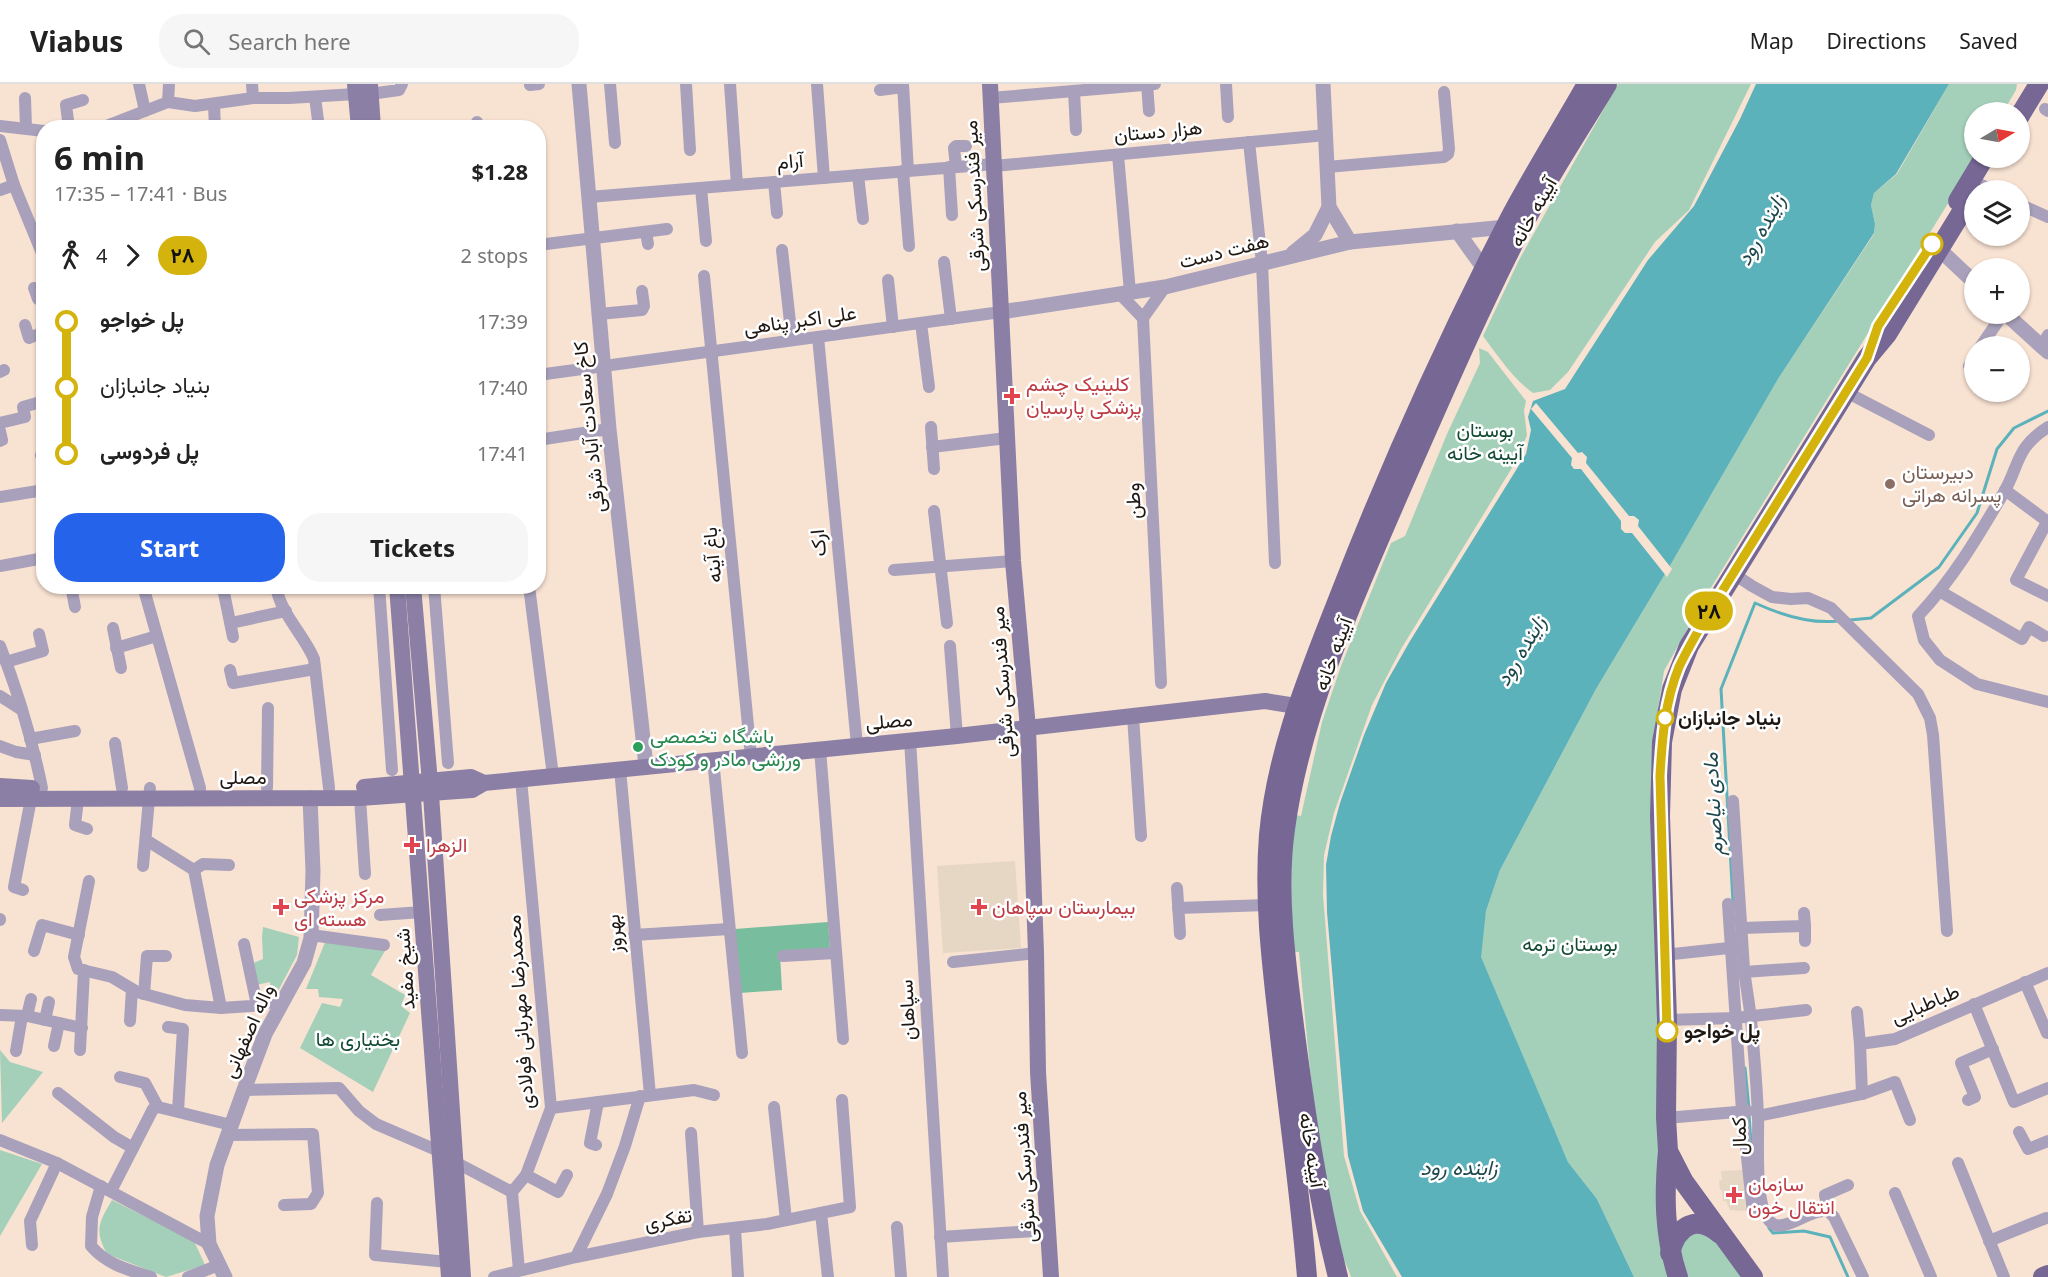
<!DOCTYPE html>
<html lang="en">
<head>
<meta charset="utf-8">
<style>
  body { margin:0; font-family:"Noto Sans",Vazirmatn,sans-serif; background:#f6f6f6; color:#222; height:100vh; display:flex; flex-direction:column; font-size:22px; white-space:nowrap }
  * { box-sizing:border-box; margin:0 }
  p { font-size:20px; color:#767676 }
  .icon { flex:none; width:33px; height:33px; fill:none; stroke:currentColor; stroke-width:2; stroke-linecap:round; stroke-linejoin:round }
  .map { position:relative; flex:1; overflow:hidden }
  .details { position:absolute; left:36px; top:36px; width:510px; height:474px; display:flex; flex-direction:column; background:#fff; border-radius:24px; box-shadow:0 2px 4px #0004 }
  .details>* { flex:none }
  .badge { padding:0 12px; border-radius:20px; font-size:21px; line-height:39px }
  .needle { width:39px; rotate:80deg }
  .buttons { position:absolute; left:1964px; top:18px; display:grid; gap:12px }
  .buttons a { display:grid; place-items:center; width:66px; height:66px; border-radius:50%; background:#fff; box-shadow:0 2px 4px #0004; font-size:30px }
  .map>.badge { position:absolute; translate:-50% -50%; box-shadow:0 0 0 3px #fff }
  .legs { display:flex; align-items:center; gap:9px; height:66px; padding:0 18px; font-size:20px }
  .legs p { margin-inline-start:auto }
  .summary { display:flex; align-items:center; justify-content:space-between; height:102px; padding:0 18px }
  h1 { font-size:33px; font-weight:700; line-height:45px }
  .primary-button { display:flex; gap:12px; margin-top:auto; padding:12px 18px }
  .primary-button a { flex:1; height:69px; border-radius:24px; background:#2563eb; color:#fff; font-size:24px; font-weight:700; line-height:69px; text-align:center }
  .primary-button a+a { background:#f6f6f6; color:#222 }
  ul { padding:0 18px; list-style:none }
  li { display:flex; align-items:center; gap:21px; height:66px; font-size:22px }
  li i { display:grid; place-items:center; width:9px; height:100%; margin:0 8px; background:currentColor }
  li i::after { content:''; width:15px; height:15px; margin:-8px; border:4px solid; border-radius:50%; background:#fff }
  li p { margin-inline-start:auto }
  li:first-child i { background:linear-gradient(#0000 50%,currentColor 0) }
  li:last-child i { background:linear-gradient(currentColor 50%,#0000 0) }
  header { display:flex; align-items:center; gap:36px; box-sizing:border-box; height:84px; padding:0 30px; background:#fff; border-bottom:2px solid #e0e0e0 }
  header strong { font-size:28px }
  nav { display:flex; gap:33px; margin-inline-start:auto; font-size:21px }
  .search { width:420px; height:54px; background:#f6f6f6; display:flex; align-items:center; gap:15px; box-sizing:border-box; padding:0 21px; border-radius:24px; color:#767676; font-size:22px }
  .map>svg:first-child { display:block }
</style>
</head>
<body>
<header>
<strong>Viabus</strong>
<div class="search"><svg class="icon" aria-label="search" viewBox="0 0 24 24"><circle cx="10" cy="10" r="6"/><path d="M15 15l6 6"/></svg>Search here</div>
<nav><a>Map</a><a>Directions</a><a>Saved</a></nav>
</header>
<div class="map">
<svg width="2048" height="1193" viewBox="0 0 2048 1193">
  <rect width="100%" height="100%" fill="#f8e2d2"/>
  <g fill="#e6d6c4">
    <polygon points="1015,777 1021,864 943,869 937,782"/>
    <polygon points="1743,1086 1746,1127 1730,1126 1726,1117 1723,1117 1722,1106 1720,1106 1719,1097 1722,1096 1721,1087"/>
  </g>
  <g fill="#a4d0ba">
    <path d="M1618,0H1751L1689,126L1655,158L1568,288L1550,306L1533,309C1513,295 1498,272 1483,252L1519,176Z"/>
    <polygon points="1949,0 2017,0 2016,6 2003,28 1974,28 1974,74 1976,74 1704,515 1664,587 1657,632 1655,799 1673,1193 1634,1193 1597,1115 1568,1078 1480,873 1486,827 1500,786 1596,605 1671,480 1778,295 1874,150 1875,140 1871,121 1874,109 1897,90"/>
    <path d="M1479,264L1488,268L1526,317L1524,327L1527,351L1518,374L1401,565L1372,621L1334,729L1324,771L1323,811L1344,1072L1360,1127L1397,1193H1351C1347,1180 1339,1168 1336,1155C1315,1061 1308,964 1299,868H1292L1291,770L1295,731L1301,732L1322,638L1341,582L1391,459L1405,452L1447,350L1480,279Z"/>
    <polygon points="263,843 299,853 297,871 277,909 271,911 270,898 256,901 251,880 263,875 262,853"/>
    <polygon points="326,856 386,865 371,891 405,911 401,922 410,929 373,1008 300,964 322,919 340,923 343,915 319,913 318,905 306,905"/>
    <polygon points="0,966 10,978 43,988 2,1039"/>
    <polygon points="0,1066 42,1080 0,1152"/>
    <path d="M112,1116L194,1157L205,1181L166,1193L107,1170C94,1146 99,1138 112,1116Z"/>
    <polygon points="1692,1149 1710,1149 1745,1193 1685,1193 1679,1159"/>
  </g>
  <polygon fill="#78bd9d" points="828,838 830,866 780,870 782,906 740,909 735,845"/>
  <polygon fill="#5bb2bb" points="1756,0 1949,0 1896,90 1874,109 1871,121 1875,140 1874,149 1778,295 1671,480 1596,605 1500,786 1486,827 1481,873 1568,1078 1597,1115 1634,1193 1402,1193 1363,1127 1348,1072 1327,828 1326,781 1331,752 1340,719 1364,651 1386,599 1410,557 1526,370 1531,346 1528,333 1533,317 1565,305 1648,176 1694,122 1740,35"/>
  <polygon fill="#f8e2d2" points="1536,319 1578,369 1582,368 1587,373 1586,379 1629,432 1634,432 1639,436 1638,442 1672,485 1667,493 1632,449 1625,449 1621,445 1621,437 1581,385 1574,385 1571,381 1572,374 1531,325"/>
  <g fill="none" stroke-linecap="round" stroke-linejoin="round">
    <g stroke="#5bb2bb" stroke-width="3">
      <polyline points="1850,536 1871,534 1939,483 1977,429 1997,365 2014,344 2048,327"/>
      <path d="M1733,818L1721,605L1755,519C1779,530 1811,540 1838,537"/>
      <polyline points="1745,984 1749,1025"/>
      <polyline points="1749,1031 1751,1058"/>
      <polyline points="1769,1144 1773,1149 1804,1147 1830,1153 1848,1193"/>
    </g>
    <g stroke="#a9a1bb" stroke-width="12">
      <polyline points="139,0 145,27"/>
      <polyline points="252,0 253,14"/>
      <polyline points="610,0 615,59"/>
      <polyline points="686,0 690,66"/>
      <polyline points="730,0 737,101"/>
      <polyline points="817,0 824,94"/>
      <polyline points="903,0 908,87"/>
      <polyline points="1147,0 1149,27"/>
      <polyline points="1226,0 1228,33"/>
      <polyline points="530,1 539,0"/>
      <polyline points="880,6 903,3"/>
      <polyline points="1074,7 1076,46"/>
      <polyline points="370,10 399,6 402,0"/>
      <polyline points="315,13 319,44"/>
      <polyline points="25,14 26,44"/>
      <polyline points="991,14 1155,0"/>
      <polyline points="168,18 169,0"/>
      <polyline points="214,21 215,44"/>
      <polyline points="2045,25 2048,27"/>
      <polyline points="477,38 477,44"/>
      <polyline points="0,42 44,47"/>
      <polyline points="69,44 66,21 83,16"/>
      <polyline points="101,44 168,18 195,22 253,14 289,14 356,10"/>
      <polyline points="0,56 14,101 44,174"/>
      <polyline points="1249,58 1262,179 1275,479"/>
      <polyline points="1118,71 1130,208"/>
      <polyline points="994,82 1326,51"/>
      <polyline points="949,83 952,131"/>
      <polyline points="956,83 954,64 956,62 966,62"/>
      <polyline points="1327,83 1444,73 1448,70 1449,65 1444,8"/>
      <polyline points="903,87 909,162"/>
      <polyline points="858,91 863,135"/>
      <polyline points="774,98 777,129"/>
      <polyline points="1979,100 1992,106"/>
      <polyline points="701,104 706,157"/>
      <polyline points="0,106 14,101"/>
      <polyline points="589,113 994,80"/>
      <polyline points="2019,120 2048,133"/>
      <polyline points="646,148 648,160"/>
      <polyline points="538,161 667,145"/>
      <polyline points="782,166 792,256"/>
      <polyline points="944,178 951,235"/>
      <polyline points="704,192 751,672"/>
      <polyline points="888,196 893,243"/>
      <polyline points="34,204 38,215 44,213"/>
      <polyline points="1120,210 1143,234 1165,203"/>
      <polyline points="42,227 44,227"/>
      <polyline points="599,230 642,226 644,222 642,207"/>
      <polyline points="1143,234 1161,599"/>
      <polyline points="921,239 929,303"/>
      <polyline points="25,241 29,254 44,248"/>
      <polyline points="818,253 857,661"/>
      <polyline points="1981,262 2003,230"/>
      <polyline points="2042,262 2048,251"/>
      <polyline points="538,275 540,290"/>
      <polyline points="1969,282 1974,274"/>
      <polyline points="0,288 4,286"/>
      <polyline points="538,291 1001,228"/>
      <polyline points="1846,308 1929,351"/>
      <polyline points="0,339 25,333 23,323 44,317"/>
      <polyline points="931,343 934,385"/>
      <path d="M2048,343C2015,364 2020,381 2003,410C1977,454 1953,495 1918,532L1924,556L1940,576L1977,600L2048,618"/>
      <polyline points="0,347 2,356 0,357"/>
      <polyline points="538,356 609,345"/>
      <polyline points="932,363 1007,354"/>
      <polyline points="41,371 44,380"/>
      <polyline points="2005,406 2048,438"/>
      <polyline points="0,413 44,406"/>
      <polyline points="934,427 947,539"/>
      <polyline points="2047,438 2016,496 2048,512"/>
      <polyline points="0,482 44,474"/>
      <polyline points="894,486 1013,477"/>
      <polyline points="1734,490 1752,502 1772,513 1791,515 1808,514 1831,524 1918,610 1930,634 1933,651 1947,847"/>
      <polyline points="71,502 75,523"/>
      <polyline points="143,502 200,704 200,714"/>
      <path d="M276,502C280,529 304,551 314,575L329,704"/>
      <polyline points="379,502 392,686"/>
      <polyline points="434,502 448,679"/>
      <polyline points="529,502 553,692"/>
      <polyline points="1941,508 2022,555 2029,543 2044,552"/>
      <polyline points="224,509 233,553"/>
      <polyline points="231,539 286,527"/>
      <polyline points="113,544 121,584"/>
      <path d="M0,562C18,608 32,655 42,704"/>
      <polyline points="950,562 957,652"/>
      <polyline points="116,564 157,552"/>
      <polyline points="6,578 43,567 39,550"/>
      <polyline points="230,586 233,599 315,585"/>
      <polyline points="0,612 22,626"/>
      <polyline points="1133,632 1141,752"/>
      <polyline points="30,655 75,647"/>
      <polyline points="910,656 943,1193"/>
      <polyline points="115,659 122,704"/>
      <polyline points="0,662 16,668 35,671"/>
      <polyline points="820,665 843,955"/>
      <polyline points="713,675 742,969"/>
      <polyline points="620,685 650,1011"/>
      <polyline points="267,704 268,624"/>
      <polyline points="360,714 365,790"/>
      <polyline points="78,715 75,741 87,745"/>
      <path d="M1733,717C1737,773 1740,829 1744,885C1746,902 1749,918 1751,935C1754,968 1757,1001 1758,1034C1759,1056 1753,1128 1773,1140C1786,1148 1811,1124 1828,1127L1834,1133L1863,1193"/>
      <polyline points="146,756 194,786 221,924"/>
      <polyline points="143,782 150,704"/>
      <polyline points="194,786 203,780 229,781"/>
      <polyline points="89,797 74,873 78,885 112,893 137,908 185,921 221,924 251,922 284,916"/>
      <polyline points="1177,804 1180,850"/>
      <polyline points="23,806 14,803 31,715"/>
      <polyline points="1728,820 1742,1027 1753,1129"/>
      <polyline points="1178,824 1267,821"/>
      <polyline points="380,831 422,828"/>
      <polyline points="0,835 0,836"/>
      <polyline points="1805,842 1805,857"/>
      <polyline points="1742,844 1805,842 1804,829"/>
      <polyline points="311,851 384,861"/>
      <polyline points="634,851 729,845"/>
      <polyline points="244,860 257,921"/>
      <polyline points="34,867 42,841 79,851"/>
      <polyline points="1664,871 1738,863"/>
      <polyline points="783,872 835,869"/>
      <polyline points="953,878 1036,869"/>
      <polyline points="1744,888 1804,884"/>
      <polyline points="2025,898 2047,949"/>
      <polyline points="144,910 147,872 166,872"/>
      <polyline points="1974,920 2014,1018 2048,1004"/>
      <polyline points="1857,928 1860,960"/>
      <polyline points="0,931 27,932 82,944"/>
      <polyline points="27,932 31,915"/>
      <polyline points="45,936 49,918"/>
      <polyline points="1667,936 1735,934 1806,926"/>
      <polyline points="130,937 132,905"/>
      <polyline points="168,943 183,945 178,1027"/>
      <polyline points="54,962 59,939"/>
      <polyline points="80,966 84,886"/>
      <polyline points="16,967 22,932"/>
      <polyline points="120,993 145,999 158,1023"/>
      <polyline points="244,1006 339,1004 359,1027 376,1040 441,1068"/>
      <polyline points="58,1009 114,1053 133,1064"/>
      <polyline points="1862,1010 1895,998 1910,1036"/>
      <polyline points="1968,1016 1975,1013 1961,979 1993,965"/>
      <polyline points="158,1023 231,1041"/>
      <polyline points="774,1023 786,1136"/>
      <polyline points="551,1024 694,1006 714,1011"/>
      <polyline points="1758,1032 1862,1010 1860,960 1895,955 2048,889"/>
      <polyline points="1666,1034 1748,1027"/>
      <polyline points="2019,1048 2028,1065 2048,1057"/>
      <polyline points="691,1049 698,1148"/>
      <polyline points="228,1051 313,1050 318,1109 311,1120 284,1121"/>
      <polyline points="0,1056 57,1079 209,1160"/>
      <polyline points="596,1061 590,1059 598,1018"/>
      <polyline points="455,1078 512,1108"/>
      <polyline points="1958,1079 2004,1193"/>
      <polyline points="526,1091 558,1108 567,1091"/>
      <path d="M101,1102L92,1133L91,1162C106,1180 128,1186 151,1193"/>
      <polyline points="111,1107 153,1025 158,1023"/>
      <polyline points="1895,1109 1931,1193"/>
      <polyline points="377,1119 375,1171 448,1178"/>
      <polyline points="1828,1127 1825,1111 1848,1101"/>
      <polyline points="821,1129 828,1193"/>
      <polyline points="897,1143 901,1193"/>
      <polyline points="735,1144 738,1193"/>
      <polyline points="940,1153 1049,1146"/>
      <polyline points="1989,1157 2046,1134"/>
      <polyline points="32,1161 30,1137 57,1079"/>
      <polyline points="576,1173 607,1110 625,1062 640,1012"/>
      <polyline points="519,1186 512,1108 526,1091 551,1024 521,695"/>
      <polyline points="188,1193 219,1181"/>
      <polyline points="494,1193 576,1173 698,1148 767,1140 850,1123 842,1016"/>
    </g>
    <g stroke="#a9a1bb" stroke-width="15">
      <polyline points="579,0 609,345 646,682"/>
      <polyline points="1323,0 1329,123 1350,158"/>
      <polyline points="1457,147 1485,186"/>
      <polyline points="1939,165 1974,198"/>
      <polyline points="1293,169 1315,151 1329,123"/>
      <polyline points="1001,228 1165,203 1350,158 1506,143"/>
      <polyline points="2006,230 2048,268"/>
      <polyline points="225,1193 209,1160 207,1132 217,1081 244,1006 265,950 304,879 311,854 313,787 310,714"/>
    </g>
    <g stroke="#8b7fa5" stroke-width="16">
      <polyline points="355,0 359,44"/>
      <polyline points="370,0 373,44"/>
      <polyline points="990,0 1013,477 1028,644 1036,869 1038,988 1051,1193"/>
      <polyline points="397,502 449,1193"/>
      <polyline points="413,502 431,710 463,1193"/>
      <polyline points="0,702 32,704"/>
      <polyline points="364,703 471,693 484,699"/>
      <polyline points="0,715 360,714 472,706 484,699 957,652 1265,617 1296,622 1308,627"/>
    </g>
    <g stroke="#766795" stroke-width="20">
      <polyline points="2019,33 2039,0"/>
      <polyline points="1958,117 1984,74"/>
      <path d="M1668,1067C1664,1110 1664,1152 1678,1193"/>
      <path d="M1670,1169C1677,1141 1697,1130 1720,1150"/>
      <path d="M1307,1193C1300,1107 1287,1020 1278,934C1271,873 1264,812 1269,751C1277,664 1310,588 1341,508C1391,380 1448,254 1511,132C1535,87 1562,44 1587,0"/>
      <path d="M1338,1193C1317,1110 1305,1027 1294,942C1286,880 1276,808 1285,745C1300,633 1352,517 1397,414C1438,321 1478,227 1525,137C1550,90 1580,45 1607,0"/>
      <polyline points="1753,1193 1684,1098 1668,1067 1666,1034 1667,936 1660,732 1662,658 1672,605 1689,562 1867,274 1887,250 1974,108"/>
      <polyline points="2043,1193 2048,1191"/>
    </g>
  </g>
  <g fill="none" stroke-linecap="round" stroke-linejoin="round">
    <g stroke="#fff" stroke-width="14">
      <path id="line-1" d="M1667,947L1660,692C1662,655 1665,617 1679,583C1688,564 1698,547 1708,530L1867,274L1878,242L1932,160"/>
    </g>
    <use href="#line-1" stroke="#d4b30c" stroke-width="9"/>
  </g>
  <g fill="#fff" stroke="#d4b30c" stroke-width="3">
    <circle cx="1932" cy="160" r="10"/>
    <circle cx="1665" cy="634" r="8"/>
    <circle cx="1667" cy="947" r="10"/>
  </g>
  <g fill="#e0444e" stroke="#fff" stroke-width="2">
    <path d="M1009 303h6v6h6v6h-6v6h-6v-6h-6v-6h6z"/>
    <path d="M409 752h6v6h6v6h-6v6h-6v-6h-6v-6h6z"/>
    <path d="M278 814h6v6h6v6h-6v6h-6v-6h-6v-6h6z"/>
    <path d="M976 814h6v6h6v6h-6v6h-6v-6h-6v-6h6z"/>
    <path d="M1731 1102h6v6h6v6h-6v6h-6v-6h-6v-6h6z"/>
  </g>
  <circle fill="#8d6e63" stroke="#fff" stroke-width="2" cx="1890" cy="400" r="6"/>
  <circle fill="#2e9e5b" stroke="#fff" stroke-width="2" cx="638" cy="663" r="6"/>
  <g text-anchor="middle" stroke-width="5" stroke-linejoin="round" paint-order="stroke">
    <g font-size="20" fill="#1f1711" stroke="#fff">
      <text transform="translate(1158 47) rotate(-5)" y="7">هزار دستان</text>
      <text transform="translate(790 77) rotate(-5)" y="7">آرام</text>
      <text transform="translate(974 112) rotate(-93)" y="7">میر فندرسکی شرقی</text>
      <text transform="translate(1533 128) rotate(-61)" y="7">آیینه خانه</text>
      <text transform="translate(1224 167) rotate(-14)" y="7">هفت دست</text>
      <text transform="translate(800 236) rotate(-8)" y="7">علی اکبر پناهی</text>
      <text transform="translate(589 343) rotate(-96)" y="7">کاخ سعادت آباد شرقی</text>
      <text transform="translate(1133 417) rotate(-93)" y="7">وطن</text>
      <text transform="translate(818 459) rotate(-95)" y="7">ارک</text>
      <text transform="translate(712 471) rotate(-95)" y="7">باغ آینه</text>
      <text transform="translate(1333 570) rotate(-70)" y="7">آیینه خانه</text>
      <text transform="translate(1002 598) rotate(-94)" y="7">میر فندرسکی شرقی</text>
      <text transform="translate(889 637) rotate(-5)" y="7">مصلی</text>
      <text x="243" y="700">مصلی</text>
      <text transform="translate(614 850) rotate(-95)" y="7">بهروز</text>
      <text transform="translate(405 885) rotate(-94)" y="7">شیخ مفید</text>
      <text transform="translate(1925 920) rotate(-23)" y="7">طباطبایی</text>
      <text transform="translate(907 926) rotate(-93)" y="7">سپاهان</text>
      <text transform="translate(520 928) rotate(-94)" y="7">محمدرضا مهربانی فولادی</text>
      <text transform="translate(248 947) rotate(-66)" y="7">واله اصفهانی</text>
      <text transform="translate(1739 1052) rotate(-92)" y="7">کمال</text>
      <text transform="translate(1312 1066) rotate(81)" y="7">آیینه خانه</text>
      <text transform="translate(1024 1083) rotate(-94)" y="7">میر فندرسکی شرقی</text>
      <text transform="translate(668 1135) rotate(-11)" y="7">تفکری</text>
    </g>
    <g font-size="20" fill="#be3a42" stroke="#fff" text-anchor="start">
      <text x="1026" y="307">کلینیک چشم<tspan x="1026" dy="23">پزشکی پارسیان</tspan></text>
      <text x="426" y="768">الزهرا</text>
      <text x="294" y="819">مرکز پزشکی<tspan x="294" dy="23">هسته ای</tspan></text>
      <text x="992" y="830">بیمارستان سپاهان</text>
      <text x="1748" y="1107">سازمان<tspan x="1748" dy="23">انتقال خون</tspan></text>
    </g>
    <g font-size="20" fill="#124a34" stroke="#fff">
      <text x="1485" y="353">بوستان<tspan x="1485" dy="23">آیینه خانه</tspan></text>
      <text x="1570" y="867">بوستان ترمه</text>
      <text x="358" y="962">بختیاری ها</text>
    </g>
    <g font-size="20" fill="#785e54" stroke="#fff" text-anchor="start">
      <text x="1902" y="395">دبیرستان<tspan x="1902" dy="23">پسرانه هراتی</tspan></text>
    </g>
    <g font-size="20" font-weight="bold" fill="#1f1711" stroke="#fff" text-anchor="start">
      <text x="1678" y="641">بنیاد جانبازان</text>
      <text x="1684" y="954">پل خواجو</text>
    </g>
    <g font-size="20" fill="#27864d" stroke="#fff" text-anchor="start">
      <text x="650" y="659">باشگاه تخصصی<tspan x="650" dy="23">ورزشی مادر و کودک</tspan></text>
    </g>
    <g font-size="21" font-style="italic" fill="#1f484c" stroke="#fff">
      <text transform="translate(1761 146) rotate(-61)" y="7">زاینده رود</text>
      <text transform="translate(1521 567) rotate(-59)" y="7">زاینده رود</text>
      <text transform="translate(1713 720) rotate(-93)" y="7">مادی نیاصرم</text>
      <text x="1459" y="1091">زاینده رود</text>
    </g>
  </g>
</svg>
<div class="buttons">
<a><svg class="needle" viewBox="-14 -14 28 28"><path d="M0-13l5 13h-10z" fill="#e53935"/><path d="M0 13l5-13h-10z" fill="#767676"/></svg></a>
<a><svg class="icon" aria-label="layers" viewBox="0 0 24 24"><path d="M12 4l9 5-9 5-9-5zM3 14l9 5 9-5"/></svg></a>
<a>+</a>
<a>−</a>
</div>
<b class="badge" style="left:1709px;top:527px;background:#d4b30c;color:#111">۲۸</b>
<section class="details">
<div class="summary"><div><h1>6 min</h1><p>17:35 – 17:41 · Bus</p></div><b>$1.28</b></div>
<div class="legs"><svg class="icon" aria-label="walk" viewBox="0 0 24 24"><circle cx="13" cy="4" r="2"/><path d="M13 8l-2 6 4 7M11 14l-3 7M7 12l3-4h3l4 4"/></svg>4<svg class="icon" aria-label="forward" viewBox="0 0 24 24"><path d="M9 5l7 7-7 7"/></svg><b class="badge" style="background:#d4b30c;color:#111">۲۸</b><p>2 stops</p></div>
<ul>
<li><i style="color:#d4b30c"></i><b>پل خواجو</b><p>17:39</p></li>
<li><i style="color:#d4b30c"></i><span>بنیاد جانبازان</span><p>17:40</p></li>
<li><i style="color:#d4b30c"></i><b>پل فردوسی</b><p>17:41</p></li>
</ul>
<div class="primary-button"><a>Start</a><a>Tickets</a></div>
</section>
</div>
</body>
</html>
